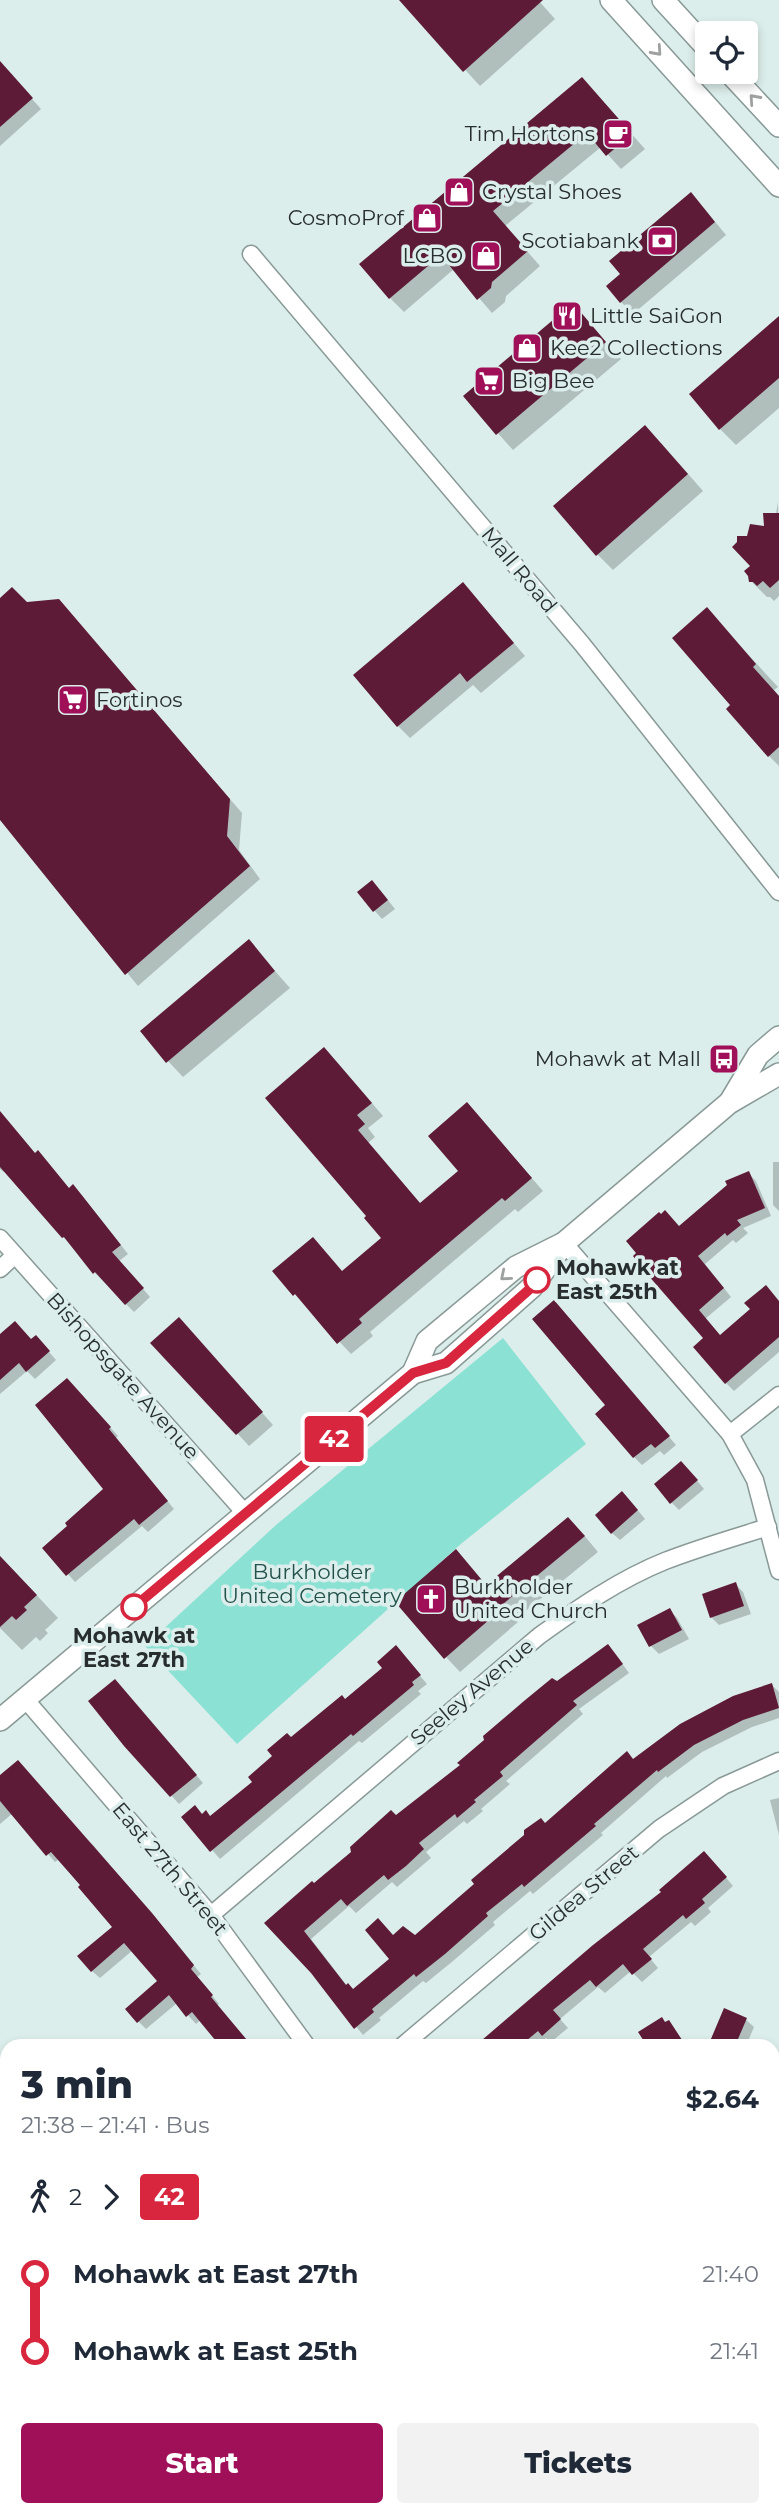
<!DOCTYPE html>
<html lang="en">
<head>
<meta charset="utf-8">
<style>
  body { margin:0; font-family:Montserrat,sans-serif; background:#f2f2f3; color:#1f2937; height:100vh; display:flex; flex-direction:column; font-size:26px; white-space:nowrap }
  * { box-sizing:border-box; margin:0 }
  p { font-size:23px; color:#747a83 }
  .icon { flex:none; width:38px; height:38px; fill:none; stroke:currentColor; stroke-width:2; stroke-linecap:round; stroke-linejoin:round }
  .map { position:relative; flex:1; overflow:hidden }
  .panel { position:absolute; left:0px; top:2039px; width:780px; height:478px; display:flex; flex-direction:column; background:#fff; border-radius:21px 21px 0 0; box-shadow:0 4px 10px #0003 }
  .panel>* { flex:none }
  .badge { padding:0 14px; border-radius:5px; font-size:24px; line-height:46px }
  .buttons { position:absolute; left:695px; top:21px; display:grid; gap:14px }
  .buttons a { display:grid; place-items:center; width:63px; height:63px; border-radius:7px; background:#fff; box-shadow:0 4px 10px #0003; font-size:35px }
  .map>.badge { position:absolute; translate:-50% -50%; box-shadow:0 0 0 4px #fff }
  .legs { display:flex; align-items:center; gap:10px; height:77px; padding:0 21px; font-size:23px }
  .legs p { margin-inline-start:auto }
  .head { display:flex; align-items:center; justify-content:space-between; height:119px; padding:0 21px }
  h1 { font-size:38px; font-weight:800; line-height:52px }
  .primary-button { display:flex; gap:14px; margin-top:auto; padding:14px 21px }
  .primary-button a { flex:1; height:80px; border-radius:7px; background:#a01059; color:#fff; font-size:28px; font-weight:800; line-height:80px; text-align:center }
  .primary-button a+a { background:#f2f2f3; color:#1f2937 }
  ul { padding:0 21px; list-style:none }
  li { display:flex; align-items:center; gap:24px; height:77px; font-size:26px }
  li i { display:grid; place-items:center; width:10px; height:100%; margin:0 9px; background:currentColor }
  li i::after { content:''; width:18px; height:18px; margin:-9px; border:5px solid; border-radius:50%; background:#fff }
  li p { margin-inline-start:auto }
  li:first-child i { background:linear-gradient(#0000 50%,currentColor 0) }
  li:last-child i { background:linear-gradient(currentColor 50%,#0000 0) }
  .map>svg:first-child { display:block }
</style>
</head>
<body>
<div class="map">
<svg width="779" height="2515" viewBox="0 0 779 2515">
  <rect width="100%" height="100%" fill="#dceeeb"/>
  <polygon fill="#8ae1d4" points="503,1338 586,1444 462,1543 237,1744 145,1646 276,1525"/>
  <g fill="#0003">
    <polygon points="401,0 538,0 555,19 480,86"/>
    <polygon points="0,63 41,109 0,146"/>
    <polygon points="596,94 645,149 621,169 601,147 505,226 540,266 506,296 505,302 492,313 454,269 404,312 390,298"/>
    <polygon points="703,207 726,235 633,314 621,302"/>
    <polygon points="573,305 621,359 513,450 465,396"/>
    <polygon points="779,319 779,408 736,445 720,429"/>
    <polygon points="661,443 703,491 613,570 597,554"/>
    <polygon points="778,502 779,596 774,601 770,597 767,597 751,581 752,566 749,538 765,529 776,514"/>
    <polygon points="463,584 525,656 481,693 473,685 410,738 398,726"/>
    <polygon points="0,600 70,614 242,813 239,850 260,879 138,986 0,818"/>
    <polygon points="707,610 778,687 774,690 779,696 779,766 769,756 733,705"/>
    <polygon points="380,890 395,909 382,919 359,893"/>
    <polygon points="249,942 290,988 183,1077 168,1061"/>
    <polygon points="336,1061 383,1116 368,1128 375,1137 368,1143 421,1205 460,1171 479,1117 543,1191 518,1212 515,1209 370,1332 373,1336 351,1354 274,1272 343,1272 383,1238 368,1216"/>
    <polygon points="0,1112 36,1155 70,1190 81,1194 128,1254 119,1261 150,1297 134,1312 95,1273 5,1171 4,1172 0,1169"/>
    <polygon points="773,1162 779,1162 779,1211 773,1205"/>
    <polygon points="748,1173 756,1181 771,1216 743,1228 748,1233 736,1243 733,1240 705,1264 731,1297 705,1319 721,1337 779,1302 779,1352 734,1391 726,1383 705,1339 679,1228"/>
    <polygon points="562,1310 676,1445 664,1455 660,1451 642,1465 634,1457"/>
    <polygon points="191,1332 273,1425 249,1446 237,1433"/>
    <polygon points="0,1336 43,1345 56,1360 35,1379 27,1371 0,1394"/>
    <polygon points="75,1388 118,1436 116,1438 174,1509 148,1532 142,1526 75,1582 68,1574 106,1489"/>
    <polygon points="689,1471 704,1489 679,1510 671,1502"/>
    <polygon points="630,1501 645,1519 620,1540 612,1533"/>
    <polygon points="583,1534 598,1552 516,1619 518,1622 460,1672 446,1657 470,1566 487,1586"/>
    <polygon points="0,1556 58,1618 45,1630 48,1633 40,1641 36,1637 22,1650 0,1628"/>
    <polygon points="735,1584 743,1592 751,1614 719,1625 711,1617"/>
    <polygon points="669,1610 677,1618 689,1639 659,1654 651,1646 640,1625"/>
    <polygon points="615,1654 629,1673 579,1709 583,1714 506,1781 510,1784 481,1809 483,1811 467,1824 464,1821 426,1852 431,1858 397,1887 392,1882 356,1913 349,1906 311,1939 347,1986 354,1991 392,1959 393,1937 415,1937 546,1825 633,1760 772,1685 779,1692 779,1718 752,1727 702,1752 667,1778 666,1776 601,1833 603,1835 533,1894 530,1891 493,1922 495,1925 453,1961 426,1983 423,1981 379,2018 381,2020 363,2035 312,1972 266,1923 462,1766 557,1684"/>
    <polygon points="403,1656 427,1684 418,1691 421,1694 362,1743 359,1741 220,1859 183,1817 203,1816 211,1818 255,1782 291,1739 346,1701"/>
    <polygon points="160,1733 203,1783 179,1804 126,1745"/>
    <polygon points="0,1778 93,1845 201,1974 197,1977 219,2004 196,2024 177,2003 146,2029 138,2021 159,1982 133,1950 100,1978 92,1971 114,1927 59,1859 55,1862 13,1813 0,1824"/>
    <polygon points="779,1798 779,1835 770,1800"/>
    <polygon points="712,1861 733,1886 708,1908 711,1912 695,1926 691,1922 649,1957 658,1968 642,1982 631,1971 605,1993 598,1987 560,2019 568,2028 551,2042 546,2038 537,2046 477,2046"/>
    <polygon points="746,2020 754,2027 746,2046 713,2046"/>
    <polygon points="774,2072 779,2079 779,2090 776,2092 779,2100 779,2150 776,2151 774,2149"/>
    <polygon points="7,2160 7,2441 0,2447 0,2166"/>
    <polygon points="779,2179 779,2202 774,2190 774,2182"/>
    <polygon points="779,2314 779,2366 774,2370 774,2317"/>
    <polygon points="774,2424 779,2432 779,2500 775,2503"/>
    <polygon points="13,2510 45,2510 40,2515 19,2515"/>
    <polygon points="140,2510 184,2510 188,2515 144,2515"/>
    <polygon points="340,2510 350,2510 355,2515 334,2515"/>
    <polygon points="572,2510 608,2510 602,2515 577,2515"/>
    <polygon points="635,2510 648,2510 641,2515"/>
    <polygon points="685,2510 762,2510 758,2515 684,2515"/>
  </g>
  <g fill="#5d1b37">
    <polygon points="399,0 543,0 463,72"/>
    <polygon points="0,61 33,98 0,127"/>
    <polygon points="582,77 632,134 606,156 587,133 493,211 528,251 492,282 491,288 477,300 441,255 389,299 359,264"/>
    <polygon points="691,192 715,222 620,303 606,286 620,274 609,261"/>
    <polygon points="573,303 606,342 496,435 463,396"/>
    <polygon points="779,316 779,378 719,430 689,394"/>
    <polygon points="645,425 688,474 596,556 553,506"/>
    <polygon points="763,513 779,513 779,580 770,588 763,581 757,586 753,582 749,582 748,576 744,571 750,566 732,547 737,542 737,536 747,536 750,524 764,526"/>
    <polygon points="463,582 514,643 467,682 460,673 397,727 353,675"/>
    <polygon points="12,587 27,602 59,599 230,799 227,836 250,866 125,975 0,820 0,598"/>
    <polygon points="707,607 756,664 753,667 779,696 779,747 768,757 726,709 730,705 672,638"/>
    <polygon points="372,880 388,900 373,912 357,892"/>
    <polygon points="249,939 275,971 166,1063 140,1031"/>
    <polygon points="324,1047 372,1103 357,1115 365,1124 358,1130 420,1203 458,1171 428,1136 467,1102 532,1178 505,1201 502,1198 359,1319 362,1323 337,1344 295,1294 293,1296 272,1271 313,1237 342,1271 381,1238 364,1218 366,1216 265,1098"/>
    <polygon points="0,1111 35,1153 38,1150 69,1188 73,1184 121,1245 112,1252 144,1288 125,1305 95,1272 93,1274 64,1237 62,1238 0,1167"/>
    <polygon points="749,1171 765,1208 737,1220 741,1225 727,1236 725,1233 698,1256 724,1288 699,1310 720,1335 750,1309 744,1303 766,1285 779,1301 779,1337 725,1384 693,1347 703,1338 647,1274 633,1256 636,1253 626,1241 659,1212 661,1214 665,1210 679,1226 727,1185 725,1181"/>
    <polygon points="554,1300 670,1436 655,1448 651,1444 633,1458 595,1414 605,1405 532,1319"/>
    <polygon points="179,1317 263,1412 236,1435 150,1343"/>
    <polygon points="15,1321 31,1339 36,1335 50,1351 26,1372 19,1363 0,1380 0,1334"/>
    <polygon points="67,1378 111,1427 109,1429 168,1501 139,1525 134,1519 66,1576 42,1548 67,1526 65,1523 103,1489 35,1405"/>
    <polygon points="681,1461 698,1480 670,1504 654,1484"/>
    <polygon points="622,1491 638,1510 611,1534 595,1515"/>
    <polygon points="568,1517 585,1536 503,1604 505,1606 444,1659 395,1602 456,1549 486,1585"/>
    <polygon points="0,1556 37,1595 24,1607 27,1610 16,1620 12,1616 0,1627"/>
    <polygon points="736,1582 744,1606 710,1618 702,1594"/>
    <polygon points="670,1608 682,1630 649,1647 637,1625"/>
    <polygon points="608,1644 623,1664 573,1701 577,1705 500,1772 503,1776 474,1800 476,1802 457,1818 455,1814 419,1843 424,1849 406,1866 388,1880 384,1875 347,1906 341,1899 304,1931 346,1985 348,1983 353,1989 389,1959 365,1930 378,1918 393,1935 403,1926 415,1935 474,1884 471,1880 524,1835 524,1830 541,1818 545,1823 627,1751 633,1759 680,1724 733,1696 772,1683 779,1708 743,1720 694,1745 658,1772 657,1770 594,1824 596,1826 524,1887 522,1884 486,1913 488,1916 445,1954 416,1977 414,1974 372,2009 374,2012 354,2029 311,1973 264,1923 312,1881 314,1883 351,1852 350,1847 391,1810 396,1815 460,1765 457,1763 484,1740 483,1736 524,1701 552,1678 557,1681"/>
    <polygon points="396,1645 421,1675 412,1682 414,1685 353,1736 351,1734 210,1852 181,1817 195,1805 202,1814 206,1810 210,1816 252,1782 248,1777 272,1756 267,1750 287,1733 291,1737 342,1695 345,1699 382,1668 377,1662"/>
    <polygon points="115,1679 197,1775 170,1797 124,1746 88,1701"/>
    <polygon points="18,1760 152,1913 194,1965 191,1969 213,1995 211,1997 252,2046 220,2046 192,2012 186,2017 169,1995 137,2023 125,2009 157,1981 124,1943 91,1972 77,1956 112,1927 78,1887 80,1885 51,1852 46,1856 0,1801 0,1775"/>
    <polygon points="704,1851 727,1877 702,1899 705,1903 686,1919 683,1915 643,1949 652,1959 632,1975 623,1964 596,1987 590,1980 553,2010 561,2019 542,2036 538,2031 520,2046 475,2046 593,1945 661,1892 659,1890"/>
    <polygon points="724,2008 747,2018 735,2046 708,2046"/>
    <polygon points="662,2017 665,2022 669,2020 686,2046 647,2046 638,2032"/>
  </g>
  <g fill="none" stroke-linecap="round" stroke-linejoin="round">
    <g stroke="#889996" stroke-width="19">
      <g id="street">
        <polyline points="251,254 582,644 779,892"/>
        <polyline points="0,1238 245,1513"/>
        <polyline points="564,1243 730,1434 755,1480 779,1571"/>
        <polyline points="0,1269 15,1255"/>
        <polyline points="730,1434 779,1395"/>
        <polyline points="25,1699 211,1915 307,2046"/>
        <path d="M211,1915L539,1636C578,1608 620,1579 665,1561C698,1548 733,1538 768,1527"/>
        <polyline points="402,2046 659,1829 723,1786 779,1761"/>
        <polyline points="774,2265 779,2263"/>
        <polyline points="399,2510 404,2515"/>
        <polyline points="465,2515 471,2510"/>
      </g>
    </g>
    <g stroke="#889996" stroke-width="24">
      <g id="secondary">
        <polyline points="611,0 779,186"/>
        <polyline points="663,0 707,48"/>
        <polyline points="729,72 779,126"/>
        <polyline points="730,1102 758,1055 779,1037"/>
        <polyline points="413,1373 427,1341 516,1267 564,1243 729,1103 779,1074"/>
        <polyline points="0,1720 413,1373 446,1363 532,1287 564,1243"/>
      </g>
    </g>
    <use href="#street" stroke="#fff" stroke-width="16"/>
    <use href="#secondary" stroke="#fff" stroke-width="21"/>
  </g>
  <defs><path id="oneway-chevron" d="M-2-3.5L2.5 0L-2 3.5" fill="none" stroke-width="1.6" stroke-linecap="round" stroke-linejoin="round" transform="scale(1.75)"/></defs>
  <g stroke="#9ea1a0">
    <use href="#oneway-chevron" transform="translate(657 51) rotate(48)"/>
    <use href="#oneway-chevron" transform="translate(754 99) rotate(-132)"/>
    <use href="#oneway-chevron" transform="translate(505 1276) rotate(140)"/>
  </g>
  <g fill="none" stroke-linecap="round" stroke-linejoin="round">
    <g stroke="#fff" stroke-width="16">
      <polyline id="line-1" points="134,1607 413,1373 446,1363 532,1287 537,1280"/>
    </g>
    <use href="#line-1" stroke="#d7263d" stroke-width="10"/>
  </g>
  <defs>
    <g id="cafe-square" transform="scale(1.575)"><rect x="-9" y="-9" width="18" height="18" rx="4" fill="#a01059" stroke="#dceeeb"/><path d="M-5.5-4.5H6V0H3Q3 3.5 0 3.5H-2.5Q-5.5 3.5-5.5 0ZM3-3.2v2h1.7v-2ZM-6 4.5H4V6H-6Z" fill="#fff"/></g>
    <g id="shop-square" transform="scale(1.575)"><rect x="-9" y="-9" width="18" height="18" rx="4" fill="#a01059" stroke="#dceeeb"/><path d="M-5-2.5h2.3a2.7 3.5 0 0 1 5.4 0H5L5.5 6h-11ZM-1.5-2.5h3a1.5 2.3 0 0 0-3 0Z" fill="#fff"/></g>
    <g id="bank-square" transform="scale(1.575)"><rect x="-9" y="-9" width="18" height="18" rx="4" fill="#a01059" stroke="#dceeeb"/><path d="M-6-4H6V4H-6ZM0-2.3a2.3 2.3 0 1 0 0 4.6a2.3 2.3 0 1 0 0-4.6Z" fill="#fff"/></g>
    <g id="restaurant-square" transform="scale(1.575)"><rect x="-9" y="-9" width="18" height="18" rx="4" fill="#a01059" stroke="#dceeeb"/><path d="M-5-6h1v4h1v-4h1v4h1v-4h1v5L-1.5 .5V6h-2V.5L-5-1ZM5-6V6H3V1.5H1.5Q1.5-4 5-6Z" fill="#fff"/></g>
    <g id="supermarket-square" transform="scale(1.575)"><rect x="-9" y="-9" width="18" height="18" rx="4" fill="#a01059" stroke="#dceeeb"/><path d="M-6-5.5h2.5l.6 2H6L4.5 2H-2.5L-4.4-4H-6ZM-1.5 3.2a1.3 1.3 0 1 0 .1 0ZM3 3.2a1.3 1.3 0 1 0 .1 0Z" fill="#fff"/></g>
    <g id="bus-square" transform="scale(1.575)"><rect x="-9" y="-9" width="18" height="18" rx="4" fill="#a01059" stroke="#dceeeb"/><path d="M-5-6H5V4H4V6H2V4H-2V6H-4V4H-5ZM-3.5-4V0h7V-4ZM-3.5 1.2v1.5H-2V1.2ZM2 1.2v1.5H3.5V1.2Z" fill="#fff"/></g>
    <g id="church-square" transform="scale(1.575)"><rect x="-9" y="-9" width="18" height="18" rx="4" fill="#a01059" stroke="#dceeeb"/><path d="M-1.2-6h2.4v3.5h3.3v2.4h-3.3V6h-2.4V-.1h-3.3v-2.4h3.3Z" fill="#fff"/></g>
  </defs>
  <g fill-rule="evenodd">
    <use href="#cafe-square" x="618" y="134"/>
    <use href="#shop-square" x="459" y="192"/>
    <use href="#shop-square" x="427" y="218"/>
    <use href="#bank-square" x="662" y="241"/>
    <use href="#shop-square" x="486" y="256"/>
    <use href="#restaurant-square" x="567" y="316"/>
    <use href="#shop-square" x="527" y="348"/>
    <use href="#supermarket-square" x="489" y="381"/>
    <use href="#supermarket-square" x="73" y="700"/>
    <use href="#bus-square" x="724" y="1059"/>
    <use href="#church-square" x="431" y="1599"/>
  </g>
  <g fill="#fff" stroke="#d7263d" stroke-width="3.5">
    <circle cx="537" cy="1280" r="12"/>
    <circle cx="134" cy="1607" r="12"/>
  </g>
  <g text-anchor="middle" stroke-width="7" stroke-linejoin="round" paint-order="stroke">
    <g font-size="21" fill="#272e2d" stroke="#dceeeb" text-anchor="start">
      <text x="595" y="141" text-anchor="end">Tim Hortons</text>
      <text x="482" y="199">Crystal Shoes</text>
      <text x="404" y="225" text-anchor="end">CosmoProf</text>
      <text x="639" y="248" text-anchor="end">Scotiabank</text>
      <text x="463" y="263" text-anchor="end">LCBO</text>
      <text x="590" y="323">Little SaiGon</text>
      <text x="550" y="355">Kee2 Collections</text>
      <text x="512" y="388">Big Bee</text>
      <text x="96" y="707">Fortinos</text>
      <text x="701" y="1066" text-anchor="end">Mohawk at Mall</text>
      <text x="454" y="1594">Burkholder<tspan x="454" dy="24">United Church</tspan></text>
    </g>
    <g font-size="21" fill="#272e2d" stroke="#dceeeb">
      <text transform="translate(519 570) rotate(50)" y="7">Mall Road</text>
      <text transform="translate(123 1376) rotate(48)" y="7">Bishopsgate Avenue</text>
      <text transform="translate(472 1692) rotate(-40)" y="7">Seeley Avenue</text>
      <text transform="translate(170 1869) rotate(50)" y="7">East 27th Street</text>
      <text transform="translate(584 1893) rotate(-40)" y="7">Gildea Street</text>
    </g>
    <g font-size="21" font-weight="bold" fill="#272e2d" stroke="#dceeeb" text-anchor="start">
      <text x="556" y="1275">Mohawk at<tspan x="556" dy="24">East 25th</tspan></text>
      <text x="134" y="1643" text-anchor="middle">Mohawk at<tspan x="134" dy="24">East 27th</tspan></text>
    </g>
    <g font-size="21" fill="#23524c" stroke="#dceeeb">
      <text x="312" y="1579">Burkholder<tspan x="312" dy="24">United Cemetery</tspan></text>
    </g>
  </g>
</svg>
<div class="buttons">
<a><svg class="icon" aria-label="locate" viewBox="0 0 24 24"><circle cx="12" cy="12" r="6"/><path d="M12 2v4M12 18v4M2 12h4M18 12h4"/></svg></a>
</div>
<b class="badge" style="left:334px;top:1439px;background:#d7263d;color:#fff">42</b>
<section class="panel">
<div class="head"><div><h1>3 min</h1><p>21:38 – 21:41 · Bus</p></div><b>$2.64</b></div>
<div class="legs"><svg class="icon" aria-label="walk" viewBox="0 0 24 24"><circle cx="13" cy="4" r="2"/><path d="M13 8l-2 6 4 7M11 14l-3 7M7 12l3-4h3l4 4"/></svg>2<svg class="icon" aria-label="forward" viewBox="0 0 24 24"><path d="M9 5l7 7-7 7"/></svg><b class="badge" style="background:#d7263d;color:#fff">42</b></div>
<ul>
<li><i style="color:#d7263d"></i><b>Mohawk at East 27th</b><p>21:40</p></li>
<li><i style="color:#d7263d"></i><b>Mohawk at East 25th</b><p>21:41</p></li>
</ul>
<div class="primary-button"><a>Start</a><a>Tickets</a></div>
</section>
</div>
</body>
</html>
